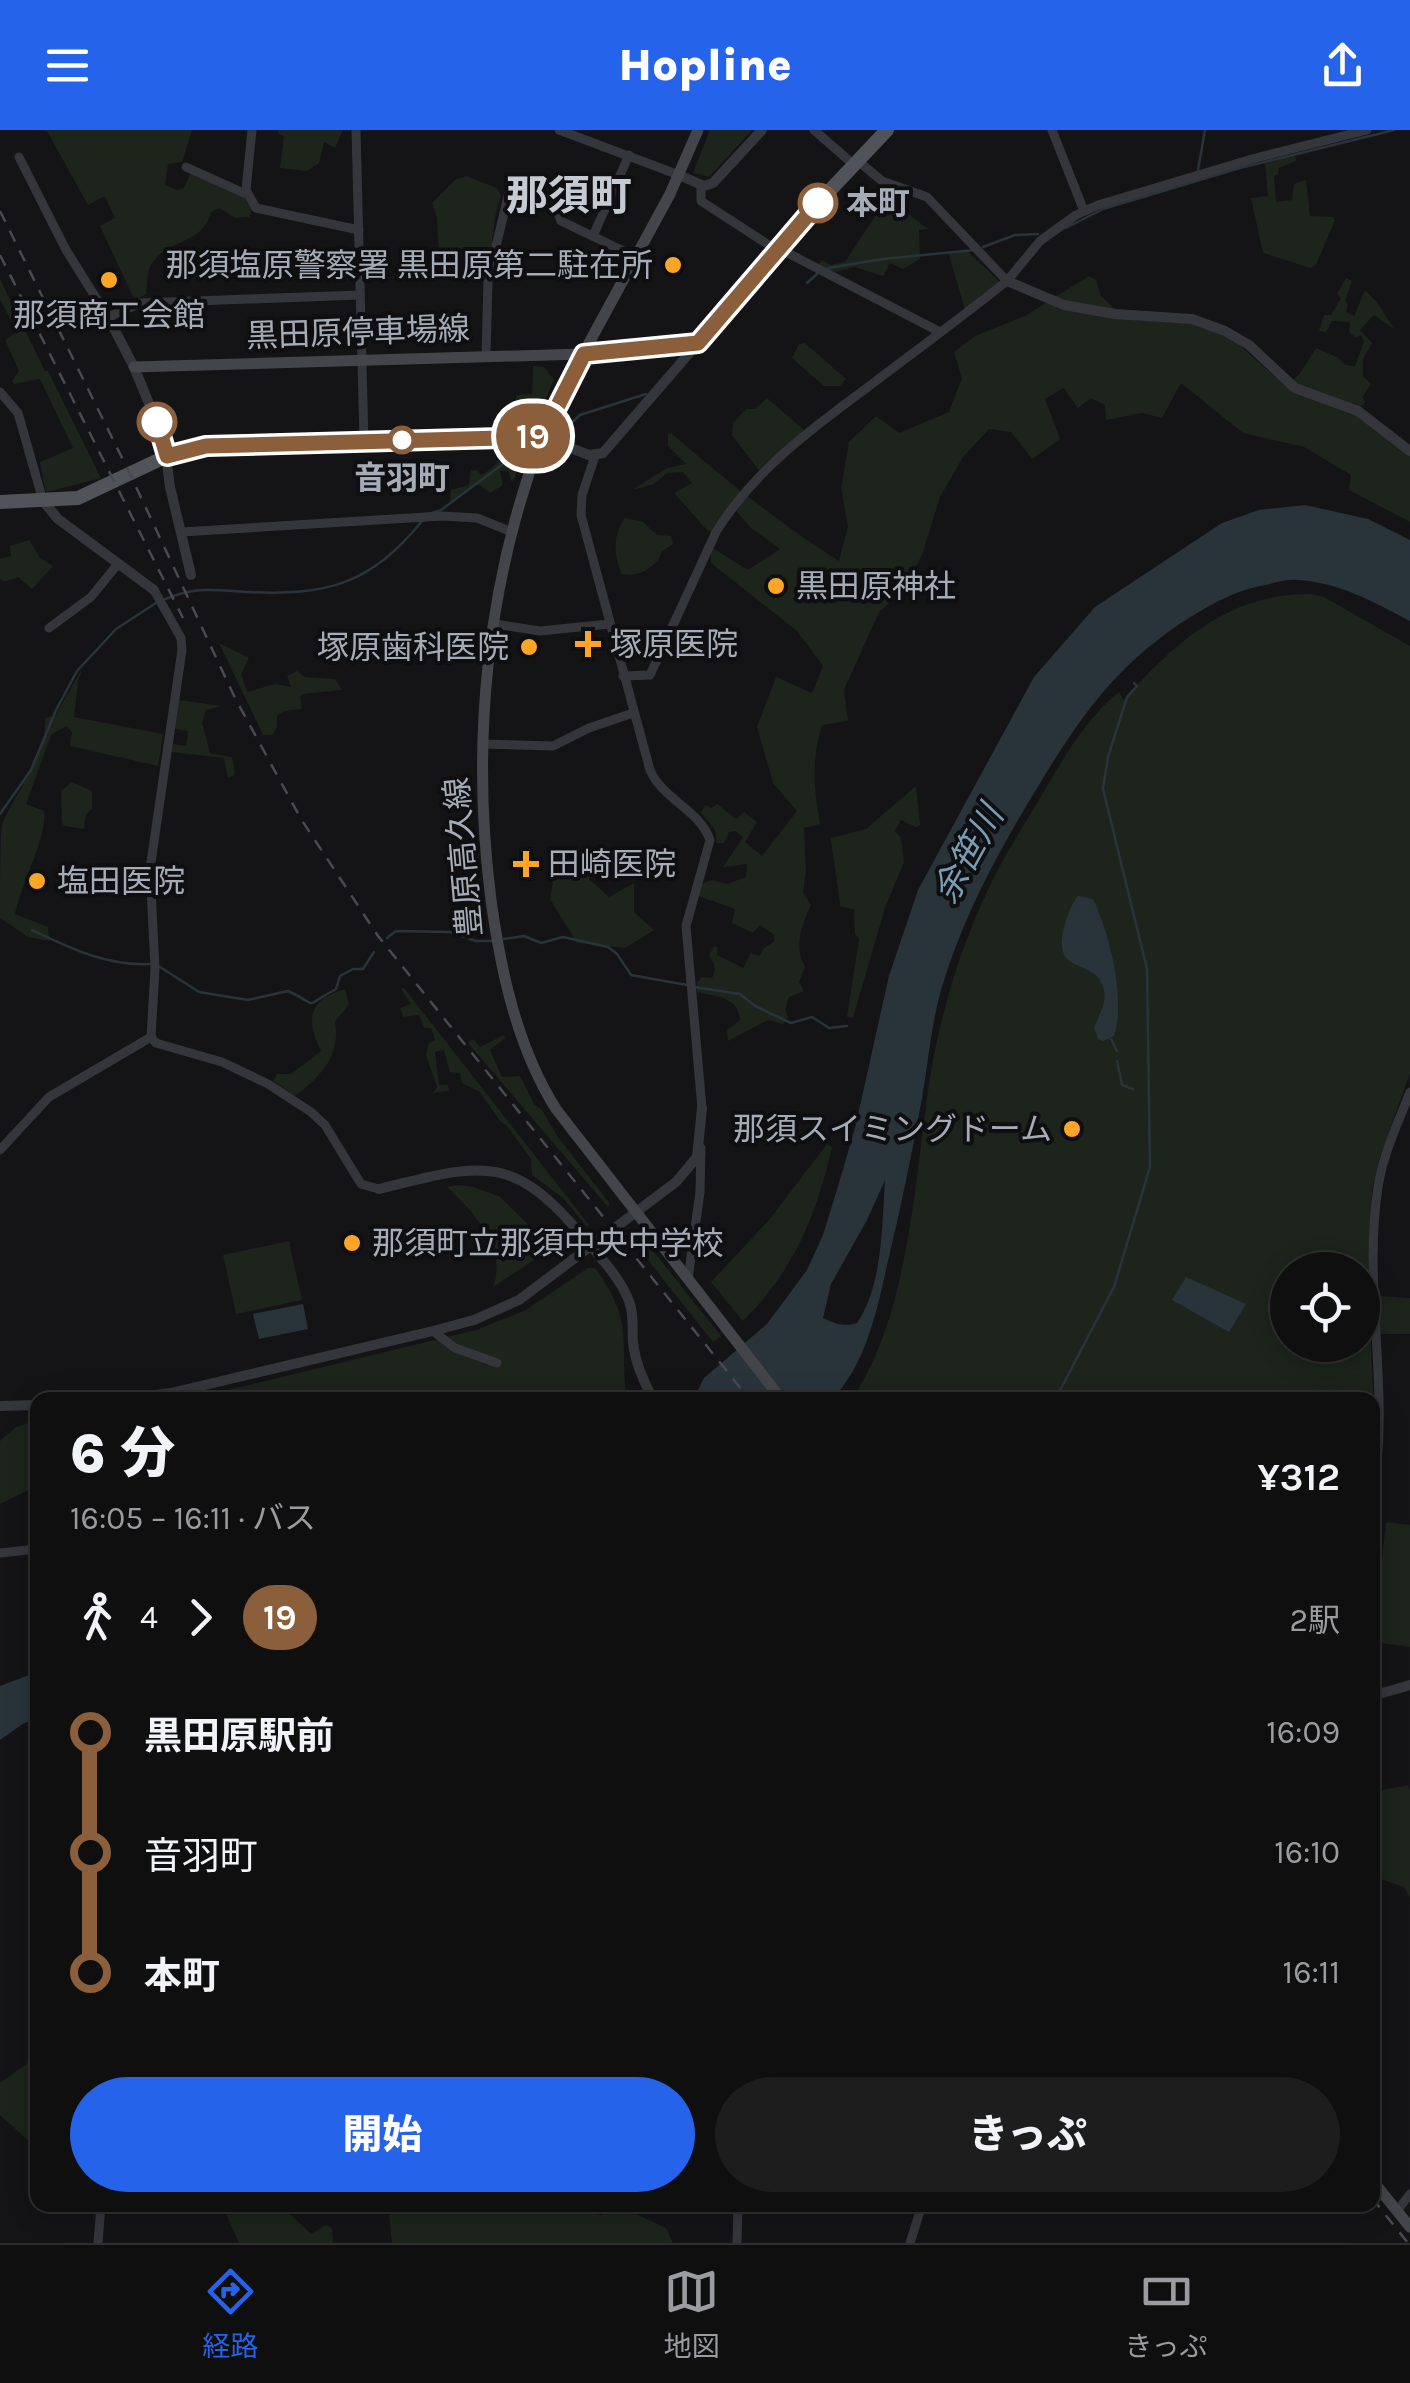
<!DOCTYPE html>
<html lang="ja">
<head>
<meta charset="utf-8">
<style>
  body { margin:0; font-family:Karla,"Noto Sans JP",sans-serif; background:#1d1d1e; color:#f1f3f6; height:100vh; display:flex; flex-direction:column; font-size:38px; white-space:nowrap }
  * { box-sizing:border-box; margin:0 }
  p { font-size:32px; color:#9b9c9f }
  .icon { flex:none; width:55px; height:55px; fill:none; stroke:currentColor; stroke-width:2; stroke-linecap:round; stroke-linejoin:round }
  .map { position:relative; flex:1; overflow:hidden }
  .sheet { position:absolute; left:30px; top:1262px; width:1350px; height:820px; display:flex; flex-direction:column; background:#0f0f10; border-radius:20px; box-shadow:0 5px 25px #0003,0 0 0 2px #2f2f30 }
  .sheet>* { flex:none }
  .badge { padding:0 20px; border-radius:32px; font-size:35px; line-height:65px }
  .buttons { position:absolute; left:1270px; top:1122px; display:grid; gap:20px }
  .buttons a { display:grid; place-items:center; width:110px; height:110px; border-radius:50%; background:#0f0f10; box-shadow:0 5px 25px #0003,0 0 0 2px #2f2f30; font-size:50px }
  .map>.badge { position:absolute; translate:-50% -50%; box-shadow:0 0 0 5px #fff }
  .legs { display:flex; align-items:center; gap:15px; height:110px; padding:0 40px; font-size:32px }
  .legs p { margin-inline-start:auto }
  .head { display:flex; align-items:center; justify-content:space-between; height:170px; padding:0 40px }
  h1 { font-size:55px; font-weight:800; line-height:75px }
  .cta { display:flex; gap:20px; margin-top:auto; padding:20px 40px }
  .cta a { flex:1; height:115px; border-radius:60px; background:#2563eb; color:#fff; font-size:40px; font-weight:800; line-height:115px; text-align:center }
  .cta a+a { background:#1d1d1e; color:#f1f3f6 }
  ul { padding:0 40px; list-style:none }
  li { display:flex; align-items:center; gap:35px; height:120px; font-size:38px }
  li i { display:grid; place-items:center; width:15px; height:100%; margin:0 12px; background:currentColor }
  li i::after { content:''; width:25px; height:25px; margin:-12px; border:8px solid; border-radius:50%; background:#0f0f10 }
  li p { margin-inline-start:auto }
  li:first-child i { background:linear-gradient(#0000 50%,currentColor 0) }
  li:last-child i { background:linear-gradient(currentColor 50%,#0000 0) }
  header { display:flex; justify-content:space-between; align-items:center; height:130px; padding:0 40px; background:#2563eb; color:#fff; font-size:45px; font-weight:800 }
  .tab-bar { display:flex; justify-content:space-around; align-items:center; height:140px; border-top:2px solid #2f2f30; background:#0f0f10; font-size:28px; color:#9b9c9f }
  .tab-bar a { display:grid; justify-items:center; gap:5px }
  .tab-bar .active { color:#2563eb }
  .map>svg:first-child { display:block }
</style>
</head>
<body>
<header><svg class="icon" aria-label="menu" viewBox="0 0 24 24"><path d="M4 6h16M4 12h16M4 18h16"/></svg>Hopline<svg class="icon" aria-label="share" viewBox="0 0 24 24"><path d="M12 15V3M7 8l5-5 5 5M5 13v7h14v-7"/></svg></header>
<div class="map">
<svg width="1410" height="2113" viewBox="0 0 1410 2113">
  <rect width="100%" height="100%" fill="#141416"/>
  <g fill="#1c241c" fill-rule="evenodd">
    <path d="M34,0H192L182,32L168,34L165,55L177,60L184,58L190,44L194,43L244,66L253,78L249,87L235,88L219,78L211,82C204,114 168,109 152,133C146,142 148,154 146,164L139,168L133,167L100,96L115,88L105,66L88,75L47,1Z"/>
    <polygon points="278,0 343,0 335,18 324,12 319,33 307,41 280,38 284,6 278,4"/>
    <polygon points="710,0 752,0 709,47 693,43"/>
    <polygon points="1295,25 1296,31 1279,38 1278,45 1274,46 1276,72 1292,70 1294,54 1306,50 1310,86 1334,87 1335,90 1316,135 1310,138 1263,123 1251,68 1268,66 1265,34"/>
    <polygon points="466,46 497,58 501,65 495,87 490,129 469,140 440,140 437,88 432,73 456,49"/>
    <polygon points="882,76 893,79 898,76 928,99 919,100 920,129 903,139 890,133 883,146 855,137 831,143 817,136 822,130 831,135 845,132"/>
    <polygon points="966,120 1000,152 965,179 948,122"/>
    <path d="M1089,146L1096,150L1101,166L1118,182L1187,192L1231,208L1287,257L1301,242L1316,218L1339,228L1345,235L1355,236L1364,211L1361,205L1356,208L1349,202L1350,192L1332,191L1326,202L1319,201L1324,185H1331L1341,168L1337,164L1346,148L1352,151L1345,171L1348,175L1346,182L1354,186L1365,160L1377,172L1394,199L1374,185L1360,200L1372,213L1363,229V246L1371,254L1362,267L1365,272L1360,277L1410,319V392L1349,360L1351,345L1304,317L1243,303L1181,253L1162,288L1142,283L1106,290L1105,275L1091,268L1078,278L1064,258L1045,269L1060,309L1032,329L1011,302L989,299L963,327L940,367L923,422L906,458L879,482L844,560L848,591L822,595C811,631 814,658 820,694L804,698L806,741L803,763L811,775C802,795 793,816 805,837L799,852L804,861L789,867L785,880L788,887L783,894L768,890L728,911L727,900L740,890C738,866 716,867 697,862V852L702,847L712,848C716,840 715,833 709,826L714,816L718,817L717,825L743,838L751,823L760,826L764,818L775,811L773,804L760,795L753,803L732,793L735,779L698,766L703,753L712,750L727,754L746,747L747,734L723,737L743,707L735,701L729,702L724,713H717L715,700L701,683L705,675L712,678L717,674L736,689L744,682L757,692L745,712L762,726L797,681L773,653L757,597L776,547L812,563L823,536L797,501L711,433V417L748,440L780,419L750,397L731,375L711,401L707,400L674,363L692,353L683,342L667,343L654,354L632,360L667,338L686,334L668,316V304L671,303C724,349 779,393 839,431L848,396L841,358L849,312L876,286L899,303L949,282L962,248L954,222L975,206L1025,186Z"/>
    <polygon points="0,149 45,241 48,241 101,348 47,362 45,359 40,332 73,318 40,249 14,254 12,251 19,241 5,210 17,202 0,169"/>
    <polygon points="805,213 846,249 840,256 824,256 792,228 799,214"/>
    <polygon points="533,236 544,237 554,250 535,291 527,298 517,299 516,265 532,264"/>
    <polygon points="767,268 805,301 761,343 732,305 733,293 746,279 755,279"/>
    <path d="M512,315L524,317L514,350L511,351L508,340L500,341L503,355L490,363L478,354L449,375L451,360L469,355L471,340L478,341L481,345C496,338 501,326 512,315Z"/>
    <path d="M625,388L643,392L657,405L671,406L673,414L662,421C658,437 638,448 622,444C614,425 612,405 625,388Z"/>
    <polygon points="29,410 40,428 53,436 32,459 18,447 4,452 0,448 0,429 11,426 10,416"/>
    <path d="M1311,464L1324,467L1410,516V943L1379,1030L1372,1059L1368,1153L1375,1301L1373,1335L1372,1270H851C908,1189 915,1051 929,954C939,889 958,824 986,764C1001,730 1023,697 1042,665C1064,627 1085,590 1119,562L1124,570C1175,512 1230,463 1311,464ZM1288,1140H1362V1215H1288Z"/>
    <polygon points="219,513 249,528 241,544 247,562 275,554 291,557 287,546 297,541 305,547 335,549 342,560 303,564 300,567 302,579 285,581 277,586 277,597 272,605 263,605"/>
    <path d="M83,537L78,551L74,587L163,604L158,636L70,616L72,602L66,596L51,605L26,674L44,681C48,705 20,757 15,784L48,797L49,811L28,807L0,788C0,767 0,710 2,694C17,659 47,627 45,588L55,586Z"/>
    <polygon points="179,570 222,576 206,580 202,593 210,623 232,627 235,645 228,648 224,628 171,622 172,614 186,616 188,601 175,599"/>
    <polygon points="72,652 92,661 92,679 86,684 84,699 64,696 62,692 61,661"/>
    <path d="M916,656L920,695L916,697L901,690L895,701L901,708L904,732L885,778L853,888L847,887L859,809L855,804L854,780L840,776C838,752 833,732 831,708L866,699Z"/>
    <path d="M585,722L595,728L589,749L609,767L634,753V782L654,800L625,818L577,813L550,769C555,741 555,730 585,722Z"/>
    <polygon points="404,858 586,1091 589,1095 587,1097 564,1069 532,1045 531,1029 507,996 500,991 480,962 462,953 460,943 450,942 444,920 435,922 439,955 448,955 449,961 433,963 437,957 426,925 429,913 435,910 431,898 424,898 419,885 403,887 400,878 411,874 401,859"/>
    <path d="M345,859L349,874L335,892C341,926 320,947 295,966L273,951L277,944H291L321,921C306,890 307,870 345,859Z"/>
    <polygon points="504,905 505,908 490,920 502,947 520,946 534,974 542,980 558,1007 610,1074 608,1077 468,913 473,909 480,917"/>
    <path d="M827,1014L832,1017C816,1087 794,1140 743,1191L711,1152L769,1090Z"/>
    <path d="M458,1055L470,1056L499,1066L544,1110L534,1130L493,1157C508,1118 473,1081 447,1057Z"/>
    <polygon points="642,1107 721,1206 713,1212 632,1110"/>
    <polygon points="289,1111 302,1170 236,1184 223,1125"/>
    <path d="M588,1138H595C635,1192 619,1211 627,1270H187L476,1200L524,1181Z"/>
    <polygon points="1378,1166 1410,1168 1410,1204 1380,1204"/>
    <polygon points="37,1290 37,1348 28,1360 0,1374 0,1311 16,1297"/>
    <polygon points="1386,1392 1410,1395 1410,1517 1373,1512"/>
    <polygon points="1408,1655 1410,1661 1410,1767 1404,1757 1372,1746 1373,1662"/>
    <polygon points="37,1926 37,2013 31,2013 0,1985 0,1953"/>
    <polygon points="222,2075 281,2075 311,2104 326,2095 332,2098 333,2113 239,2113"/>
    <polygon points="388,2075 520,2075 602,2085 602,2075 635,2075 636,2084 666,2098 673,2113 392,2113"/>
  </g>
  <g fill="#29343a" fill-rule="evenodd">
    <path d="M1305,375L1368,389L1410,410V491C1373,472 1339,452 1297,450C1285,449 1272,454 1260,456C1235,461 1214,473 1192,486C1110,537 1073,598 1025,678C990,737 959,797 940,864C931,897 928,934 922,968C912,1023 901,1077 888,1131C877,1180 867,1232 832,1270H693L704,1248L767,1194L807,1140L823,1105L836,1063L855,998L889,846L918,760L1034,547L1095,477L1222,393L1259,380ZM885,1050C882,1094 883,1155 857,1193C843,1197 836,1194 823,1188L831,1154L867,1090Z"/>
    <path d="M1078,766L1093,769C1110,805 1126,868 1114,906L1103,911L1098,909L1094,898C1098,886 1107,874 1104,860C1097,827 1054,847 1063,802C1066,789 1070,776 1078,766Z"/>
    <polygon points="1186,1147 1246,1174 1229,1202 1172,1170"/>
    <polygon points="303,1174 308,1199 259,1209 253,1184"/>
    <polygon points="37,1542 37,1589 24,1593 0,1610 0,1556"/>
  </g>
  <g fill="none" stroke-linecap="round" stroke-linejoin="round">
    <g stroke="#29343a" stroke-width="2.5">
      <polyline points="1198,40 1205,0"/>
      <polyline points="1066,98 1103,79 1240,38 1394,0"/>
      <polyline points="983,117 1015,105 1038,104"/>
      <polyline points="828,138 883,129 975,120"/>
      <polyline points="807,153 817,144"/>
      <polyline points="564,300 580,285 646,264"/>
      <polyline points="429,384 441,380 519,322"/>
      <path d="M163,470C196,456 212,460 246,462C327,466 370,455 423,390"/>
      <polyline points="0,684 31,640 56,580 77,541 116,499 156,473"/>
      <path d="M32,800C70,818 106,836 149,834"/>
      <polyline points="387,808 396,801 451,802 476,811 491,811"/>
      <polyline points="504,809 524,806 541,813 563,807 608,817 617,824 631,845 687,855"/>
      <path d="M157,835L199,862L248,870L288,861C323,877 300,878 336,859L340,846L353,839H363L374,822"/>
      <polyline points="694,857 740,864 755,876 791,893 812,887 829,898 847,896"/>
      <polyline points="1111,909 1117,921"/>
      <polyline points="1117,931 1122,955 1133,959"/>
      <polyline points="1055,1270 1114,1157 1150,1037 1147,839 1103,659 1108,627 1127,567 1137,556 1134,553"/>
    </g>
    <g stroke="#35363b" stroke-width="9">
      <polyline points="252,0 246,60 256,78 359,100"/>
      <polyline points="356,0 364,311"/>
      <polyline points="559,0 679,45"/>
      <polyline points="814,0 853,34"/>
      <polyline points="1052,0 1084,81"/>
      <polyline points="19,27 66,120 108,187 141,173 360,165"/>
      <polyline points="857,30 882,51 927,67 1007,151"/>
      <polyline points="186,37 246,64"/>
      <polyline points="701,55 701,71 778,121"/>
      <polyline points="593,106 629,25"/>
      <polyline points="780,119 940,202"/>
      <polyline points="486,226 488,150 509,62 514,61 557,81 561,91 636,127"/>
      <polyline points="0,262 18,283 43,371"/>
      <path d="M595,326L582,365L581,385L650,640C663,670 699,679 710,710L686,796L702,978"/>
      <polyline points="181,402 442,386 477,388 512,402"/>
      <polyline points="495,494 540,501 609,494"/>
      <polyline points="49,498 91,467 117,435"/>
      <path d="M623,546L650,545L716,402C754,340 815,296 872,254C917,220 963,186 1007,151L1040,111L1076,85L1098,75L1252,29L1367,0"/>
      <polyline points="482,614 553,616 589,598 633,583"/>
      <polyline points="151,907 155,839 150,739 182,520 181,508 154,460"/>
      <polyline points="151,907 156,913 222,932 268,954 311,982 325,995 361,1054 379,1059"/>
      <polyline points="0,1020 49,967 151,907"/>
      <polyline points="688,1149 700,1062 701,1018"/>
      <polyline points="433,1201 455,1218 497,1233"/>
      <polyline points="33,1275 38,1300"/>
      <path d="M1372,1367C1392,1265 1362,1160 1378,1057C1383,1024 1398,993 1410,962"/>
      <polyline points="0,1423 28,1420 38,1415"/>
      <polyline points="1397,2081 1410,2064"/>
      <polyline points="98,2113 101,2075"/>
      <polyline points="737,2113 738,2075"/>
      <polyline points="910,2113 922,2075"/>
    </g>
    <g stroke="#35363b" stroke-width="10">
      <polyline points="679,45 704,56 713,53 762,0"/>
      <polyline points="1007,151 1064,175 1115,184 1192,189 1225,201 1249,215 1295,258 1358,281 1410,321"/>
      <polyline points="108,187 134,237 164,310 170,357 191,445"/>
      <polyline points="542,307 589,325 603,323 698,213"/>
      <polyline points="43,371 58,389 154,460"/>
      <path d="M379,1059C478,1035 511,1020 582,1106C599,1126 622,1149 630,1174C634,1187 632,1200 633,1212C635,1233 644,1251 653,1270"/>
      <polyline points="118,1270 171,1263 433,1201 474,1190 519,1170 676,1052 697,1027 702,978"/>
      <polyline points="0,1276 38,1275"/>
      <polyline points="1372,1566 1410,1555"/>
    </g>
    <g stroke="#43454b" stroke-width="11">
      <polyline points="134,237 583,224 670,64 698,0"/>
      <path d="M542,307C486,455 471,615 491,770C501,842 517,917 556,979L782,1270"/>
      <polyline points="1372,2050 1410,2097"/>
    </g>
    <polyline stroke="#50535a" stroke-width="14" points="0,372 78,368 167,326 193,318 508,306 542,307 583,224 698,213 818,73 887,0"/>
    <g stroke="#484a50" stroke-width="2.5" stroke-dasharray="12 10" stroke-linecap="butt">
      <polyline points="0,81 130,344 235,568 301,689 378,806 750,1270"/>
      <polyline points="0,125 183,488"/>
      <polyline points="1372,2068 1408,2113"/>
    </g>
  </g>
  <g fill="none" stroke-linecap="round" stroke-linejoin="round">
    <g stroke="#fff" stroke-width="22">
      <polyline id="line-1" points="157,292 167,326 206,316 542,307 584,224 698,213 818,73"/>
    </g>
    <use href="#line-1" stroke="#8b5e3c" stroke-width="15"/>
  </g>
  <g fill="#fff" stroke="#8b5e3c" stroke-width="5">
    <circle cx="818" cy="73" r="18"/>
    <circle cx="157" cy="292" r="18"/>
    <circle cx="402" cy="310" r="12"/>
  </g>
  <g fill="#fca526" stroke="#0f0f11" stroke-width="4">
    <circle cx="673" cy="135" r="10"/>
    <circle cx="109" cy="150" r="10"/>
    <circle cx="776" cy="456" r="10"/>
    <path d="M583 499h10v10h10v10h-10v10h-10v-10h-10v-10h10z"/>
    <circle cx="529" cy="517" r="10"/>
    <path d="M521 719h10v10h10v10h-10v10h-10v-10h-10v-10h10z"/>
    <circle cx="37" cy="751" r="10"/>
    <circle cx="1072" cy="999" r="10"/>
    <circle cx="352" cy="1113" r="10"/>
  </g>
  <g text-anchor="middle" stroke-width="8" stroke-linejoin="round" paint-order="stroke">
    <g font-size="32" font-weight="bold" fill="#a5acb7" stroke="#0f0f11" text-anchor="start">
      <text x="846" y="84">本町</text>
      <text x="402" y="359" text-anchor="middle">音羽町</text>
    </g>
    <g font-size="32" fill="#a5acb7" stroke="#0f0f11" text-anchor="start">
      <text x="653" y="146" text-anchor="end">那須塩原警察署 黒田原第二駐在所</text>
      <text x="109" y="196" text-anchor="middle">那須商工会館</text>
      <text x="796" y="467">黒田原神社</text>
      <text x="610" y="525">塚原医院</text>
      <text x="509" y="528" text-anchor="end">塚原歯科医院</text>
      <text x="548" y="745">田崎医院</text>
      <text x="57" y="762">塩田医院</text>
      <text x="1052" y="1010" text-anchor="end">那須スイミングドーム</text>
      <text x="372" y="1124">那須町立那須中央中学校</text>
    </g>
    <g font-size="32" fill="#a5acb7" stroke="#0f0f11">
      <text transform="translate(358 202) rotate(-2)" y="11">黒田原停車場線</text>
      <text transform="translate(463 727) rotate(-95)" y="11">豊原高久線</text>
    </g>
    <g font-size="35" font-style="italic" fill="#799db4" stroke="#0f0f11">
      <text transform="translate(968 724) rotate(-61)" y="12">余笹川</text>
    </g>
    <g font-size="42" font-weight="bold" fill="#c6cad3" stroke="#0f0f11">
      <text x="569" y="80">那須町</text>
    </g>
  </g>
</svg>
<div class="buttons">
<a><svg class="icon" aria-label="locate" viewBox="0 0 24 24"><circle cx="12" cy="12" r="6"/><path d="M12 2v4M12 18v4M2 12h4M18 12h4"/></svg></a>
</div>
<b class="badge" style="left:533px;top:306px;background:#8b5e3c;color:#fff">19</b>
<section class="sheet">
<div class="head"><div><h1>6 分</h1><p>16:05 – 16:11 · バス</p></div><b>¥312</b></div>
<div class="legs"><svg class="icon" aria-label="walk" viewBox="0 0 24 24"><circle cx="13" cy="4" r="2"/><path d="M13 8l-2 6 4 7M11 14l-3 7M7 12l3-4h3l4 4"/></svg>4<svg class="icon" aria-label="forward" viewBox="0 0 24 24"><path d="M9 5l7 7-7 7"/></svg><b class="badge" style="background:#8b5e3c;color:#fff">19</b><p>2駅</p></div>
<ul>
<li><i style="color:#8b5e3c"></i><b>黒田原駅前</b><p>16:09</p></li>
<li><i style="color:#8b5e3c"></i><span>音羽町</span><p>16:10</p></li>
<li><i style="color:#8b5e3c"></i><b>本町</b><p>16:11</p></li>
</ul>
<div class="cta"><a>開始</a><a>きっぷ</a></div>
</section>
</div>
<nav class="tab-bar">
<a class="active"><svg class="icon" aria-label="directions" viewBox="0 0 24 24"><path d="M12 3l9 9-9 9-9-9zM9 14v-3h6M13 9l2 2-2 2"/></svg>経路</a>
<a><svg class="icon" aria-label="map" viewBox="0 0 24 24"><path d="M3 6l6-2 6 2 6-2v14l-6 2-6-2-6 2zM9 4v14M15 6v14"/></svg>地図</a>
<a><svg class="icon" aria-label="tickets" viewBox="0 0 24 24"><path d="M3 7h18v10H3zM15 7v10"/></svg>きっぷ</a>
</nav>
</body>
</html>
